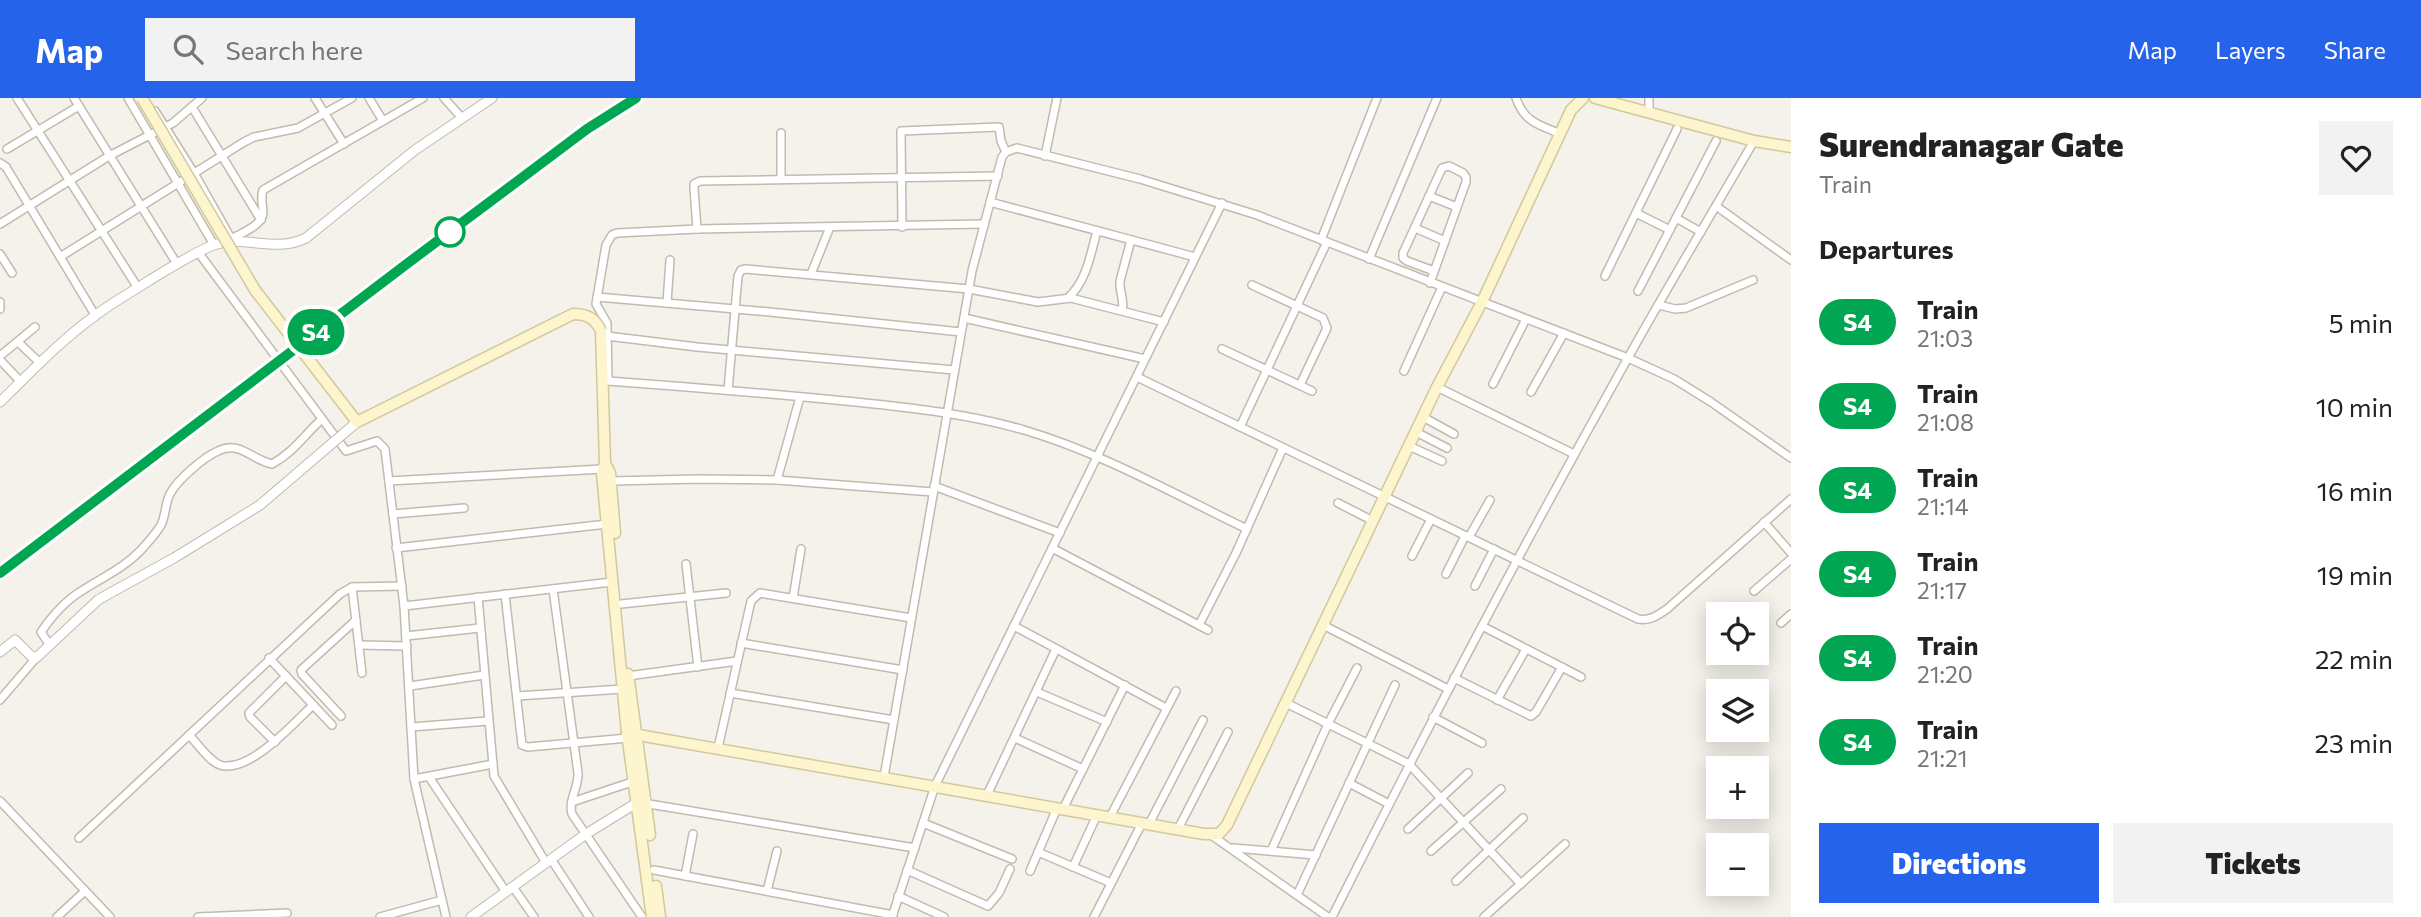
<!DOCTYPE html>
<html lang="en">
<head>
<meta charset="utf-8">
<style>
  body { margin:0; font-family:Commissioner,sans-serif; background:#f2f2f2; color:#222; height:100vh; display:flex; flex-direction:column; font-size:26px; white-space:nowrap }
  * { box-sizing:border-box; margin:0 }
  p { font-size:23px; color:#767676 }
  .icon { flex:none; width:38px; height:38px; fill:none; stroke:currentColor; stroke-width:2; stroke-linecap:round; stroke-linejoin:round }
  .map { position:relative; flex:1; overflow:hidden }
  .panel { display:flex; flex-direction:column; background:#fff; width:630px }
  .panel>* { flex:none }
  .badge { padding:0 14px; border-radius:23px; font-size:24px; line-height:46px }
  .controls { position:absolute; left:1706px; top:504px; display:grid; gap:14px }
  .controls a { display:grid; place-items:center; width:63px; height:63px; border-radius:0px; background:#fff; box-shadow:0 4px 18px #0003; font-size:35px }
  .map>.badge { position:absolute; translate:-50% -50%; box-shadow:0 0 0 4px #fff }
  h2 { padding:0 28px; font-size:26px; line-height:63px }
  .round { display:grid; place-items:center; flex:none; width:74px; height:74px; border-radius:0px; background:#f2f2f2 }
  .summary { display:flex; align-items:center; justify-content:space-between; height:119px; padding:0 28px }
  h1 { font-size:33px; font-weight:800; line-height:52px }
  .primary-button { display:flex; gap:14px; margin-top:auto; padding:14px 28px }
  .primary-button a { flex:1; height:80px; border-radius:0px; background:#2563eb; color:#fff; font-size:28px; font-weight:800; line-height:80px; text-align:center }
  .primary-button a+a { background:#f2f2f2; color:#222 }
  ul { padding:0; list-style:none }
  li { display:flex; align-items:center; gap:21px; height:84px; padding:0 28px }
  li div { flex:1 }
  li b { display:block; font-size:26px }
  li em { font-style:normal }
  li .badge { min-width:77px; font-weight:700; text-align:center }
  header { display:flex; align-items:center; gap:42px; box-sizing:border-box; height:98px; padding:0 35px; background:#2563eb; color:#fff }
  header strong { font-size:33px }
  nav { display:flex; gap:38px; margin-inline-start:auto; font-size:24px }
  .search { width:490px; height:63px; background:#f2f2f2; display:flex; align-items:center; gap:18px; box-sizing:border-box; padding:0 24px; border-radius:0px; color:#767676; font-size:26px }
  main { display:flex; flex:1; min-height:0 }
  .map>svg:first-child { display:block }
</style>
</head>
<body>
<header>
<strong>Map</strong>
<div class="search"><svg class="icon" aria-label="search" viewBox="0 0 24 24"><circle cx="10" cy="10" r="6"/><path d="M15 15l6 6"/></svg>Search here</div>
<nav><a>Map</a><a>Layers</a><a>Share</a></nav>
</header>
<main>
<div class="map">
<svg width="1791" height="819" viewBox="0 0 1791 819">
  <rect width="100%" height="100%" fill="#f4f2ea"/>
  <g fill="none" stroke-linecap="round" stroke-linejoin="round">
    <g stroke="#c0bbad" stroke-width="10">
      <g id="minor">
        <polyline points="17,0 138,190"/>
        <polyline points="74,0 177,166"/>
        <polyline points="128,0 214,147"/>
        <polyline points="315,0 344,46"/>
        <polyline points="369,0 383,23"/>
        <polyline points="444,0 462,20"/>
        <path d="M1516,0C1524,24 1539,27 1561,36"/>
        <polyline points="192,9 261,122"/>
        <polyline points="155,13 194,75 233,144"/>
        <polyline points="1649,14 1649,0"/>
        <polyline points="7,51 79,8"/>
        <polyline points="1045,58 1057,0"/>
        <polyline points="0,65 6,69 95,217"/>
        <polyline points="781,81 781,35"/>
        <polyline points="1429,98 1457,109"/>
        <polyline points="990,104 1195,159"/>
        <polyline points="1716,108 1791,162"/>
        <polyline points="1636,115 1670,132"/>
        <polyline points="1676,120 1701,134"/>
        <polyline points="0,126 109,58 173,25 202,0"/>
        <polyline points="902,129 901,33 999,29 1001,43 1006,54"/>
        <polyline points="1415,130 1445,143"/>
        <polyline points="697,131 694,90 694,86 700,83 998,78"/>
        <path d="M231,141C241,135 262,128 263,115C263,107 260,100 263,92L423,0"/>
        <polyline points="1321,142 1377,0"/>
        <polyline points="198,154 346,353 377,343 385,351 404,508 414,681 446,819"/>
        <polyline points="0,156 12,175"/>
        <polyline points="60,159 244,44 254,39 298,30 352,0"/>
        <polyline points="1369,161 1437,0"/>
        <polyline points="811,176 830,129"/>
        <polyline points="1605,178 1677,31"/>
        <polyline points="1430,185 1466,84 1466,79 1463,75 1449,68 1442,70 1403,155 1403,160 1407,163 1434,173"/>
        <polyline points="1252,187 1323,220 1327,230 1300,287"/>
        <polyline points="1638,193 1716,43"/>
        <polyline points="597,199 770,214 961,234"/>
        <path d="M1068,200C1087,182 1090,158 1097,133"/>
        <polyline points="0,204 0,211"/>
        <polyline points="667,205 670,162"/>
        <polyline points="1659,207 1675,211 1686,210 1753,182"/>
        <path d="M1122,213C1125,202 1119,194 1120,183L1131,142"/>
        <polyline points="964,220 1145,261"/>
        <polyline points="607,238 697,249 954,272"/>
        <polyline points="18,244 40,265"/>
        <polyline points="1222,251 1312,293"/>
        <polyline points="0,258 35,229"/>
        <polyline points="0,262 21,284"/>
        <polyline points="1404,273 1442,189"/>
        <path d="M1137,279L1638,521C1650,523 1657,518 1667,511L1791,401"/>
        <polyline points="608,282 607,225 596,206 606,147 612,137 617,135 697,131 984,126"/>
        <path d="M608,283C691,289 774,296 856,304C913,310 969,316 1024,332C1102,355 1174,396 1247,431"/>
        <polyline points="1493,286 1526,221"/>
        <polyline points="1437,289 1574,356"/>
        <polyline points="728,292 738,178 741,172 746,171 969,191 1038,204 1071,200 1164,224"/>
        <polyline points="1531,294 1564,235"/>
        <polyline points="1423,319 1454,336"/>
        <polyline points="1240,329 1327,144"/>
        <polyline points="1416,334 1447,350"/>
        <polyline points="1409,348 1442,363"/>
        <polyline points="777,382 800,299"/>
        <polyline points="389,383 602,371"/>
        <polyline points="611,383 699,381 777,382 933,394"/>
        <polyline points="934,388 1060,435"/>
        <polyline points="1338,405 1373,423"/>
        <polyline points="393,416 464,410"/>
        <polyline points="1764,424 1791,455"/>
        <polyline points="1469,439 1490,402"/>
        <polyline points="396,450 607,426"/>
        <polyline points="1052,450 1208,532"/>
        <polyline points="1412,458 1431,421"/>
        <polyline points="686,466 698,569"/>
        <polyline points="1446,476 1465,438"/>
        <polyline points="1475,488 1494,451"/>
        <polyline points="352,489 362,575"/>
        <path d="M553,491L578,675C579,689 568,702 572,716L642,819"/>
        <polyline points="1754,493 1791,461"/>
        <polyline points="505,496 522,647 528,649 628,640"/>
        <polyline points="478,499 494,678 546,765"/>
        <polyline points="793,500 801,451"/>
        <polyline points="621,506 726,495"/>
        <polyline points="404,508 612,484"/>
        <polyline points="1781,525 1791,516"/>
        <polyline points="1199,527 1236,455 1283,350"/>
        <polyline points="1323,527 1448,591"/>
        <polyline points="1014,528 1166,610"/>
        <polyline points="1482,528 1581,579"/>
        <polyline points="406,538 480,530"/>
        <polyline points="741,545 903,572"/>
        <path d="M49,546L41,534C52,518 66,502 83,492C103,479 124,470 141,452C147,445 156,436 161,427C166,417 165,405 170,396C177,382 204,359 218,353C239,342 252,362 272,366C293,355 305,336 322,321"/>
        <polyline points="359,547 407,548"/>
        <polyline points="269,560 332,627"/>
        <polyline points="628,578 737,563"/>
        <polyline points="1454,580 1531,618 1536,614 1562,569"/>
        <polyline points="410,588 484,577"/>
        <polyline points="1037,594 1107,624"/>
        <polyline points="730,595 894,622"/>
        <polyline points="517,598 623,591"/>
        <polyline points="0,602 36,560"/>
        <polyline points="1497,602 1526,551"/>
        <polyline points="1286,605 1409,666 1521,786"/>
        <polyline points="341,618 302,576 301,572 356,522"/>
        <polyline points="1433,619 1482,645"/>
        <polyline points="411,629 488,623"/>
        <path d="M189,637C198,646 209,663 220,667C249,676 294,625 313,607"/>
        <polyline points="1015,640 1083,671"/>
        <polyline points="275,644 250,619 249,615 286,578"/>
        <polyline points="718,650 751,503 760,495 911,520"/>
        <polyline points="429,679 506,794"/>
        <polyline points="884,679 972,173 1002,59 1006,54 1017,50 1140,81 1257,117 1628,260 1674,281 1711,304 1791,360"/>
        <polyline points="414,681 493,666"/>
        <polyline points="1349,685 1389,706"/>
        <polyline points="987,697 1056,551"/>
        <polyline points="0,703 110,819"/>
        <polyline points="572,704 635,683"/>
        <polyline points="643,705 915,750"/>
        <polyline points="1063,711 1125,587"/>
        <polyline points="1110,719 1176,593"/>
        <polyline points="923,725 1012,761"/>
        <polyline points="1149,726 1203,622"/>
        <polyline points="1178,731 1228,634"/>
        <polyline points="1408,731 1468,675"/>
        <polyline points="1211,737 1328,819"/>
        <polyline points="79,740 340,496 352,489 402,488"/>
        <polyline points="1233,750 1316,757"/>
        <polyline points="1271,753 1328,626 1357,570"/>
        <polyline points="1431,753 1501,691"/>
        <polyline points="1038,754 1111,785"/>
        <polyline points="551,761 589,819"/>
        <polyline points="1073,769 1097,717"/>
        <polyline points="654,772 893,817"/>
        <polyline points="907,772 988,808 999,795 1010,771"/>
        <polyline points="1030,773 1057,710"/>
        <polyline points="685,778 693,736"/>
        <polyline points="1456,783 1523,720"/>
        <polyline points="513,789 534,819"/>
        <polyline points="767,793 777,753"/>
        <polyline points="1297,797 1395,587"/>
        <polyline points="898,798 944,819"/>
        <polyline points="57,819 85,793"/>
        <polyline points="198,819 287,815"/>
        <polyline points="380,819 442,802"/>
        <polyline points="892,819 935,688 1222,105"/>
        <polyline points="1094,819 1142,725"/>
        <path d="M1332,819C1424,636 1519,455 1619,276C1662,198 1709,120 1754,43"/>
        <polyline points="1484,819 1565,746"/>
      </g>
    </g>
    <g stroke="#c0bbad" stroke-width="11">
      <g id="tertiary">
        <path d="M0,304C31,274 61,242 96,217C113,204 132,194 150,182C170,170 190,157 211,148C243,135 274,156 306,140L415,52L492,0"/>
        <polyline points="0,554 15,542 31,558 36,560 98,502 112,494"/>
        <polyline points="471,819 586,736 638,704"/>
      </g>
    </g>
    <g stroke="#d2c89c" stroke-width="13">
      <g id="secondary">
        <polyline points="1595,0 1754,43 1791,49"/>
        <polyline points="601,233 605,365 602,376 627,635 652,819"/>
        <polyline points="605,365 610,375 615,435"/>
        <polyline points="628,576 650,737"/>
        <polyline points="627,635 1204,736 1219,736 1227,727 1437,289 1482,204 1571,12 1583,0"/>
        <polyline points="656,788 660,819"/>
      </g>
    </g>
    <use href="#minor" stroke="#fff" stroke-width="7"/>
    <use href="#tertiary" stroke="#fff" stroke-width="9"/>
    <use href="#secondary" stroke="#fcf5cd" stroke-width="10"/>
    <g stroke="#989898" stroke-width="5">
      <polyline id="rail" points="0,475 296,249 587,31 636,0"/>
    </g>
    <use href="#rail" stroke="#fff" stroke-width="2.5" stroke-dasharray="8" stroke-linecap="butt"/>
    <g stroke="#c0bbad" stroke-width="11" stroke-linecap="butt">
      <polyline id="tertiary-bridge" points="112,494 174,460 260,407 357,324"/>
    </g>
    <g stroke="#d2c89c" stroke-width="13" stroke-linecap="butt">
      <path id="secondary-bridge" d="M142,0L255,192L357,324L573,216C587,216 595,220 601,233"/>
    </g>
    <use href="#tertiary-bridge" stroke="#fff" stroke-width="9"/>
    <use href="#secondary-bridge" stroke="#fcf5cd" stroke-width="10"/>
  </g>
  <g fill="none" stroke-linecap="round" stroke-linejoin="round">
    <g stroke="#fff" stroke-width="16">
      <polyline id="line" points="0,475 408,165 587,31 636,0"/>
    </g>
    <use href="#line" stroke="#00a651" stroke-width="10"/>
  </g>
  <circle fill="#fff" stroke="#00a651" stroke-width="3.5" cx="450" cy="134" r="14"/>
</svg>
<div class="controls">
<a><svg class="icon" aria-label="locate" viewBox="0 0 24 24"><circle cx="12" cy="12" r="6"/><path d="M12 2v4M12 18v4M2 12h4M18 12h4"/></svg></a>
<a><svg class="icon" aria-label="layers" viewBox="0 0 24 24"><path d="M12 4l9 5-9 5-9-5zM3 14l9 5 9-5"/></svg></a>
<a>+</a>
<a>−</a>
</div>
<b class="badge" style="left:316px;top:234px;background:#00a651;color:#fff">S4</b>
</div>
<section class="panel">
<div class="summary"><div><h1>Surendranagar Gate</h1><p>Train</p></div><a class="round"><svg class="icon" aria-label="heart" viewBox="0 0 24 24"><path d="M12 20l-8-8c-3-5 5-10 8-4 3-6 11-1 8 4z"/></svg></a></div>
<h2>Departures</h2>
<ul>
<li><span class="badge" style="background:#00a651;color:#fff">S4</span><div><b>Train</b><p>21:03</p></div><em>5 min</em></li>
<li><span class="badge" style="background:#00a651;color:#fff">S4</span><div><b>Train</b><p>21:08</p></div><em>10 min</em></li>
<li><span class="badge" style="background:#00a651;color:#fff">S4</span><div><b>Train</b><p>21:14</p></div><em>16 min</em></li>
<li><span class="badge" style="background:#00a651;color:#fff">S4</span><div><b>Train</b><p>21:17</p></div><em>19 min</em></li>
<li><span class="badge" style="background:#00a651;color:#fff">S4</span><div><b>Train</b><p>21:20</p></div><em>22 min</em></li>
<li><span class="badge" style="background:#00a651;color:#fff">S4</span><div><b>Train</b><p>21:21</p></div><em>23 min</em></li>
</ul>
<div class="primary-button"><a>Directions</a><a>Tickets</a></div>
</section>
</main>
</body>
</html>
